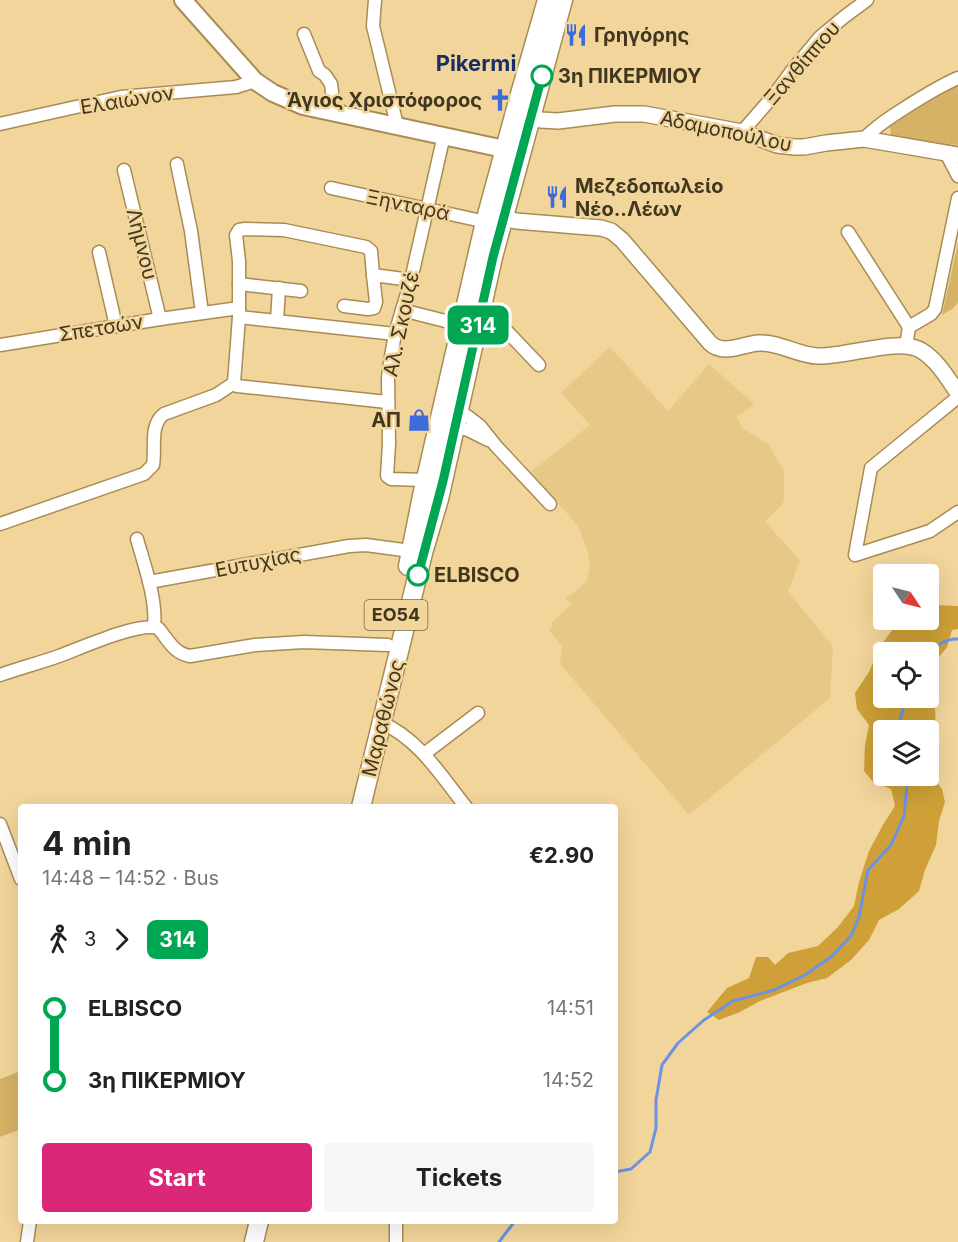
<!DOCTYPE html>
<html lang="en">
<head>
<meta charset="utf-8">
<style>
  body { margin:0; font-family:Inter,sans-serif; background:#f6f6f6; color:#222; height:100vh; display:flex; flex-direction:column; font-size:22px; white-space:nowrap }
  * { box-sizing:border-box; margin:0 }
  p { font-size:20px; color:#767676 }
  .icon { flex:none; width:33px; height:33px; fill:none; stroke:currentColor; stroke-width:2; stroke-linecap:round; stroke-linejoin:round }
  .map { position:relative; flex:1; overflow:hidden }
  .panel { position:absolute; left:18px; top:804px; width:600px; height:420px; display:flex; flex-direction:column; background:#fff; border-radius:6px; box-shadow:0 6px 24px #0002 }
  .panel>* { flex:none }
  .badge { padding:0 12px; border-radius:9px; font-size:21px; line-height:39px }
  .needle { width:39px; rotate:125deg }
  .buttons { position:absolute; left:873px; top:564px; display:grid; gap:12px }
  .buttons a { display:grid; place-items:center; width:66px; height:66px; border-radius:6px; background:#fff; box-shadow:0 6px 24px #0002; font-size:30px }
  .map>.badge { position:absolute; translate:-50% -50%; box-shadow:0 0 0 3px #fff }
  .legs { display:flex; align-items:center; gap:9px; height:66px; padding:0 24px; font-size:20px }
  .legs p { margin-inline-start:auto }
  .headline { display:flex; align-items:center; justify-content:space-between; height:102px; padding:0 24px }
  h1 { font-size:33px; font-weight:700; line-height:45px }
  .button { display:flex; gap:12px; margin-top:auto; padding:12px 24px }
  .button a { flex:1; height:69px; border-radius:6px; background:#db2777; color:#fff; font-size:24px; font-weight:700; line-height:69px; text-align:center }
  .button a+a { background:#f6f6f6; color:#222 }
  ul { padding:0 24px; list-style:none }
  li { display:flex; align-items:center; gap:21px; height:72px; font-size:22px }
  li i { display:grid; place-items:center; width:9px; height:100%; margin:0 8px; background:currentColor }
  li i::after { content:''; width:15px; height:15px; margin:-8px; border:4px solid; border-radius:50%; background:#fff }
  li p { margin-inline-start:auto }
  li:first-child i { background:linear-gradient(#0000 50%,currentColor 0) }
  li:last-child i { background:linear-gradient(currentColor 50%,#0000 0) }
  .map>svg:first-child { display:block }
</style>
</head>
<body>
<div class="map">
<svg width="958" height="1242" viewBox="0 0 958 1242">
  <rect width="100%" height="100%" fill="#f2d59b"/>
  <polygon fill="#e8c886" points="610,347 668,411 709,364 753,403 753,405 737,417 742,428 768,444 784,471 784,499 782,505 765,522 800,560 788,592 833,646 830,698 689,815 560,664 562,646 549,630 553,626 551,623 571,605 566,598 584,584 587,579 590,567 588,553 579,527 531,472 590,425 561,393"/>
  <g fill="#d6b266">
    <polygon points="958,84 958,145 891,136 890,126"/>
    <polygon points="958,243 958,303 952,309 942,315"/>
    <polygon points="21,1071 21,1129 0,1137 0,1079"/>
  </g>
  <path fill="#cea037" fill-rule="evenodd" d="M933,605L958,606V629L952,630L947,647L929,670L928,652H884V698H920L926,699L935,705L936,736L938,754L932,776L942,789L945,802L939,821L936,845L925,870L919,891L899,909L879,920L869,940L851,960L827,978L807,983L760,1001L740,1012L719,1020L707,1012L727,988L749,978L756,957H768L775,965L788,953L818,946L838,927L854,906L859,882L869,851L884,823L895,806L891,789L873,782L864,771L865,745L869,725L857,709L855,693L869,672L879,648L896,625L906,620H928L929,608ZM884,730H928V776H884Z"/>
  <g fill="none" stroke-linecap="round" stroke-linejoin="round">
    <g stroke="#6c92e5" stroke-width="3">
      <path d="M928,655C934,646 947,638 958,639"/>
      <polyline points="901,730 899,724 906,698"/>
      <polyline points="615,1172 631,1169 650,1152 656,1128 656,1100 662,1065 678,1043 704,1020 733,1001 774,990 805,975 831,957 851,936 859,917 868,870 891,845 904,816 907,785 907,776"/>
      <polyline points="499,1242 515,1221"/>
    </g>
    <g stroke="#a88c54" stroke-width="15">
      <g id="minor">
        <polyline points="375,0 373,26 397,125"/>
        <polyline points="304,34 319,71 325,75 331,84 332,92 331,112"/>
        <polyline points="0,124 121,97 236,87 255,81"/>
        <polyline points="742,132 774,95 794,68 820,37 844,17 867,0"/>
        <path d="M864,139C874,128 885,121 897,113C917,100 937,87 958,78"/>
        <polyline points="946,153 958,176"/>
        <polyline points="177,164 191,231 202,313"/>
        <polyline points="124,170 160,319"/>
        <polyline points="331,188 491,223"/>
        <polyline points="848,232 909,327"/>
        <polyline points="99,252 116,326"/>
        <polyline points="239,284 301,291"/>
        <polyline points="344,306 368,309 374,308 376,302 373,275"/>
        <polyline points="402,310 461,325"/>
        <polyline points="480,316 499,323 539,365"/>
        <polyline points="239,317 395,334"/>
        <polyline points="277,321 279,288"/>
        <polyline points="0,345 160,319 239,308"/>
        <polyline points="906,346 909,327 931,314 935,309 958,198"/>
        <polyline points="234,383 239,317 239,261 236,235 239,230 245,229 284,230 366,247 371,251 373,275 411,280"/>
        <polyline points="234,383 237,386 387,402"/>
        <polyline points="958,397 871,468 855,555 930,531 958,512"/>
        <polyline points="452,411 467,416 480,426 496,446 550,504"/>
        <polyline points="449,425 468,430 488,440"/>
        <polyline points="425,480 391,479 387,476 389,444 388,378 390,362 395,334 411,280 444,135"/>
        <path d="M0,524L144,474L153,465C156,449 149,425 164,414L216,395L234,383"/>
        <path d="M137,539C144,564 157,600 154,626"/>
        <polyline points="149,582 349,546 366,545 411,551"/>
        <path d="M0,675C20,668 39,663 59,656C81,648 138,622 158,628C168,639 173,653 190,656L255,645L304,642L388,645"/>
        <path d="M382,723C419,739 442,777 466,807"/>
        <polyline points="424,754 478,713"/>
        <polyline points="0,824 21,879"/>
        <polyline points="396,1221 396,1242"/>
        <polyline points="27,1242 30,1221"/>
      </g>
    </g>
    <g stroke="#a88c54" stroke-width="18">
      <g id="tertiary">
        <polyline points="521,114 541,120 558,121 615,114 644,114 742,132 777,145 794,147 804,147 826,143 864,139 958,155"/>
        <path d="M493,216L516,221L601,228L611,231L622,240L710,343C724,356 742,344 759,343C779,342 797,355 817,356C845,358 900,336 922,351C937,360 948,379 958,393"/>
      </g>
    </g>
    <g stroke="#a88c54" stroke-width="20">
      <polyline id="secondary" points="183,0 255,81 273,93 303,106 518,152"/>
    </g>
    <g stroke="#a88c54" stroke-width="21">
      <g id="primary">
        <polyline points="408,566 422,496 485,222 518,101 547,0"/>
        <polyline points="361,807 423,553 439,499 493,257 563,0"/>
        <polyline points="254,1242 259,1221"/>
      </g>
    </g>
    <use href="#minor" stroke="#fff" stroke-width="12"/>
    <use href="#tertiary" stroke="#fff" stroke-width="15"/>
    <use href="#secondary" stroke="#fff" stroke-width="16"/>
    <use href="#primary" stroke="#fff" stroke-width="18"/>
  </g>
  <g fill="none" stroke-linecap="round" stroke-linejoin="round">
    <g stroke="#fff" stroke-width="14">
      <polyline id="line-1" points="418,575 443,481 493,257 542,76"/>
    </g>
    <use href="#line-1" stroke="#00a651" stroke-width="9"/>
  </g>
  <defs>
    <g id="restaurant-bare" transform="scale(1.8)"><path d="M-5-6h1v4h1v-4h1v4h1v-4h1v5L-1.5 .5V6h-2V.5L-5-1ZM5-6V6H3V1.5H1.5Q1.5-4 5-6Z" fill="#3c6bdb" stroke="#f2d59b" stroke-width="2.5" paint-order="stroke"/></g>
    <g id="church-bare" transform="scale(1.8)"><path d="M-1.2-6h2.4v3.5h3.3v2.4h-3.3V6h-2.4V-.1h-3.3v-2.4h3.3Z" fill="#3c6bdb" stroke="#f2d59b" stroke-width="2.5" paint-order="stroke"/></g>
    <g id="shop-bare" transform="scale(1.8)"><path d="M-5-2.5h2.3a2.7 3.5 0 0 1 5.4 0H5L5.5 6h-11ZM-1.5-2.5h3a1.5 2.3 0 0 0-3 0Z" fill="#3c6bdb" stroke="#f2d59b" stroke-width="2.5" paint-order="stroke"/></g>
  </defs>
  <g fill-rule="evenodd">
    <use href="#restaurant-bare" x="576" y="35"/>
    <use href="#church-bare" x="500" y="100"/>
    <use href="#restaurant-bare" x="557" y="197"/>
    <use href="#shop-bare" x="419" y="420"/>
  </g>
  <g fill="#fff" stroke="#00a651" stroke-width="3">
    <circle cx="542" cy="76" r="10"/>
    <circle cx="418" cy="575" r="10"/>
  </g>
  <g text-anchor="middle" stroke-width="5" stroke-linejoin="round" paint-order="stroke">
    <rect fill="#f2d59b" stroke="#766644" stroke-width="1.5" x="364.5" y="600" width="63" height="30" rx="4.5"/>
    <g font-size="18" font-weight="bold" fill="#41361e">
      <text x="396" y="621">ΕΟ54</text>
    </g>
    <g font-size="20" font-weight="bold" fill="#41361e" stroke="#f2d59b" text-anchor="start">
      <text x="594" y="42">Γρηγόρης</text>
      <text x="482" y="107" text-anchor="end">Άγιος Χριστόφορος</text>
      <text x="575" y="193">Μεζεδοπωλείο<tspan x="575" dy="23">Νέο..Λέων</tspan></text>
      <text x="401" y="427" text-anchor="end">ΑΠ</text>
    </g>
    <g font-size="20" fill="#41361e" stroke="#f2d59b">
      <text transform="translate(802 63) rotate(-49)" y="7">Ξανθίππου</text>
      <text transform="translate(127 100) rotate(-9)" y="7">Ελαιώνον</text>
      <text transform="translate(726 131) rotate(12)" y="7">Αδαμοπούλου</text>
      <text transform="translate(408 205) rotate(12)" y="7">Ξηνταρά</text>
      <text transform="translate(142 244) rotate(76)" y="7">Λήμνου</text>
      <text transform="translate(401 324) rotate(-78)" y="7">Αλ. Σκουζέ</text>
      <text transform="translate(101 328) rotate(-9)" y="7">Σπετσών</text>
      <text transform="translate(258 562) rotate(-11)" y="7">Ευτυχίας</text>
      <text transform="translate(383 718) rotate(-76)" y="7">Μαραθώνος</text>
    </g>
    <g font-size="20" font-weight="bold" fill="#41361e" stroke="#f2d59b" text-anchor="start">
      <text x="558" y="83">3η ΠΙΚΕΡΜΙΟΥ</text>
      <text x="434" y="582">ELBISCO</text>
    </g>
    <g font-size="22" font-weight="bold" fill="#193067" stroke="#f2d59b">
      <text x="476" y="71">Pikermi</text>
    </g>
  </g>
</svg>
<div class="buttons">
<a><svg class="needle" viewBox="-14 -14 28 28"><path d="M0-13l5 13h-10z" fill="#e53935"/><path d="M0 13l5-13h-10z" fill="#767676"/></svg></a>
<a><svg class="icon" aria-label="locate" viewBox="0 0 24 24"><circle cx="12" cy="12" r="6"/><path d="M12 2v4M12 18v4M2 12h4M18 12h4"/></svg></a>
<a><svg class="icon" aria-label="layers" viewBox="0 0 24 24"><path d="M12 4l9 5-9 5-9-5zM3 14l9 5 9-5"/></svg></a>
</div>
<b class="badge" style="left:478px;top:325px;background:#00a651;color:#fff">314</b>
<section class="panel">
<div class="headline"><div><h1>4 min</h1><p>14:48 – 14:52 · Bus</p></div><b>€2.90</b></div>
<div class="legs"><svg class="icon" aria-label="walk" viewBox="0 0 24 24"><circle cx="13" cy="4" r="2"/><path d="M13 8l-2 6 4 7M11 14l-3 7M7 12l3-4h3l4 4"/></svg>3<svg class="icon" aria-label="forward" viewBox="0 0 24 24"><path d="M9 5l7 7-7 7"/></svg><b class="badge" style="background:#00a651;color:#fff">314</b></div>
<ul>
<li><i style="color:#00a651"></i><b>ELBISCO</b><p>14:51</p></li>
<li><i style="color:#00a651"></i><b>3η ΠΙΚΕΡΜΙΟΥ</b><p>14:52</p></li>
</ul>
<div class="button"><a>Start</a><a>Tickets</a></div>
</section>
</div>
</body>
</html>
